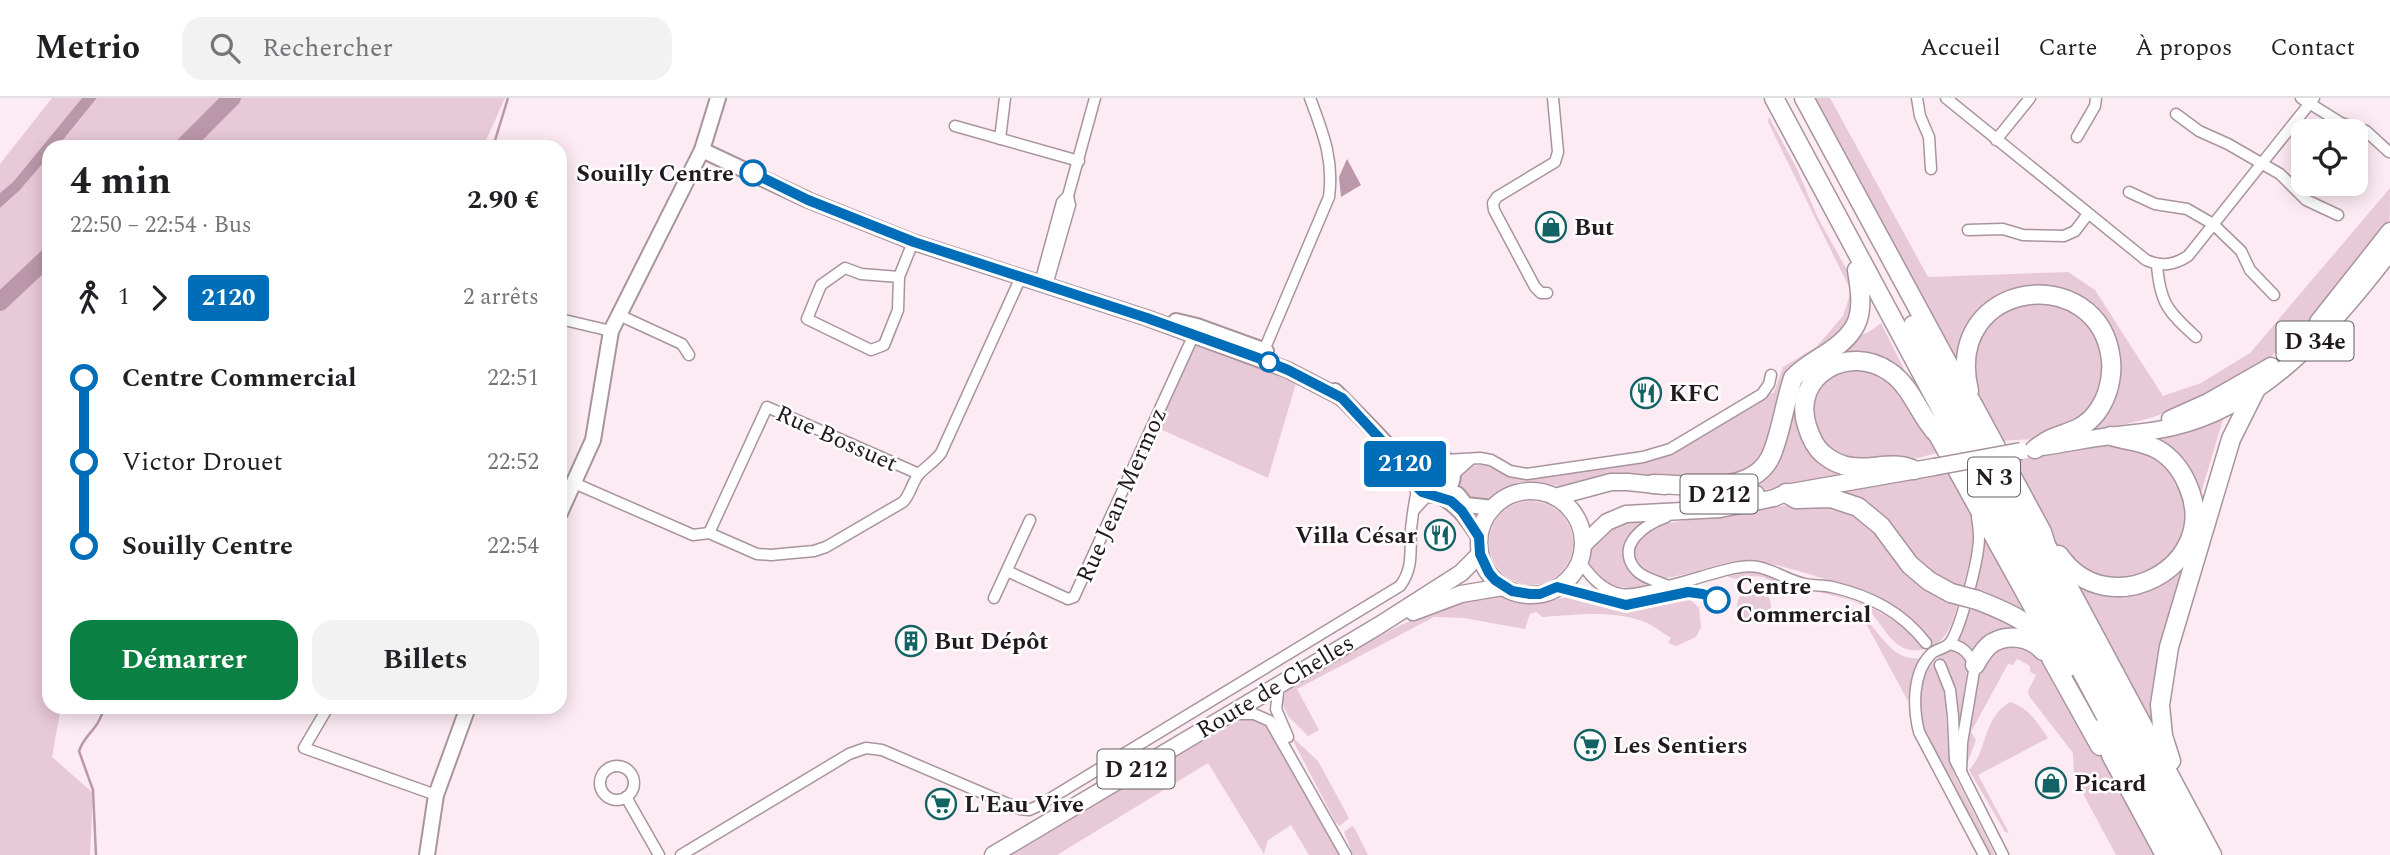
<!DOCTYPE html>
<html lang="fr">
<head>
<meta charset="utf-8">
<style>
  body { margin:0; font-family:Spectral,serif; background:#f2f2f2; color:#202124; height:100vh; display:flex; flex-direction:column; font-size:26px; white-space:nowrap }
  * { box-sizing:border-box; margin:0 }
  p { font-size:23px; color:#757577 }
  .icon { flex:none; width:38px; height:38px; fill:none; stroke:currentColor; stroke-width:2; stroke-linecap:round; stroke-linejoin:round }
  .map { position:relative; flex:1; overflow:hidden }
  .details { position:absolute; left:42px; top:42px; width:525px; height:574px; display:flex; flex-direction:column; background:#fff; border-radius:21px; box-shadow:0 4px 18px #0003 }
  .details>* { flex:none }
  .badge { padding:0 14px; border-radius:5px; font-size:24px; line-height:46px }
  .tools { position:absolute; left:2291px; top:21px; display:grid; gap:14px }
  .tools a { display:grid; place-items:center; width:77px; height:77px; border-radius:14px; background:#fff; box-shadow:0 4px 18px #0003; font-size:35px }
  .map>.badge { position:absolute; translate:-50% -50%; box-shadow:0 0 0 4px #fff }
  .legs { display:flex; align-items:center; gap:10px; height:77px; padding:0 28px; font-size:23px }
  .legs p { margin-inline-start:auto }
  .summary { display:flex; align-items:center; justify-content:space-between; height:119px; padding:0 28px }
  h1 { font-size:38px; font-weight:700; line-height:52px }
  .button { display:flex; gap:14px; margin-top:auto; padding:14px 28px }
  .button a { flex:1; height:80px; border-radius:21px; background:#0b8043; color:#fff; font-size:28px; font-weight:700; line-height:80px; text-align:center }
  .button a+a { background:#f2f2f2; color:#202124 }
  ul { padding:0 28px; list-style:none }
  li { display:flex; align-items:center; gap:24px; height:84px; font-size:26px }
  li i { display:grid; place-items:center; width:10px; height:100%; margin:0 9px; background:currentColor }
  li i::after { content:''; width:18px; height:18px; margin:-9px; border:5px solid; border-radius:50%; background:#fff }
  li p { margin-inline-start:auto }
  li:first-child i { background:linear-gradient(#0000 50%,currentColor 0) }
  li:last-child i { background:linear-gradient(currentColor 50%,#0000 0) }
  header { display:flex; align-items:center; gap:42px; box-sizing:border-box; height:98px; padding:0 35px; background:#fff; border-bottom:2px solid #e0e0e0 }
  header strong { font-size:33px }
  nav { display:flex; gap:38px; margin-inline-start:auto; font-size:24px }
  .search { width:490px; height:63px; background:#f2f2f2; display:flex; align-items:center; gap:18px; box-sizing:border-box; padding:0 24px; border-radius:21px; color:#757577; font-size:26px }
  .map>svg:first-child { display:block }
</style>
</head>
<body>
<header>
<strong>Metrio</strong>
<div class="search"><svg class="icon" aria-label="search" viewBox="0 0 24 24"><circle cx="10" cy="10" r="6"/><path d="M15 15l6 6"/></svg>Rechercher</div>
<nav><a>Accueil</a><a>Carte</a><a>À propos</a><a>Contact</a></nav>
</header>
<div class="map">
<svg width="2390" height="757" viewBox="0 0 2390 757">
  <rect width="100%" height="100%" fill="#fdebf4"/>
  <g fill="#e8c9d8">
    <polygon points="52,0 82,0 13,84 0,95 0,66"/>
    <polygon points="97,0 505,0 483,49 57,49"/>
    <path d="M1812,0H1830L1928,179L2068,174L2095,192L2163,298L2201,285L2250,255L2390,90C2390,100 2390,118 2389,127C2383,140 2362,161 2352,173C2330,200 2307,229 2280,251C2231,293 2154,327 2090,331L2116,286L2096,217L2024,191L1960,250L1959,266L1956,265Z"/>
    <path d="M1769,19L1797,71L1818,120L1857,190L1858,209L1842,240L1792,273L1764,359L1739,381L1565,389C1551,387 1536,382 1521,384C1495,389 1488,414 1462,394C1458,380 1464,366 1481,367C1491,368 1499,374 1508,377C1516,380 1523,380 1531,380L1649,363L1680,351L1774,294L1783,269L1816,249L1843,218L1851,193L1768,24Z"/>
    <polygon points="49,58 49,609 61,609 52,659 93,695 90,757 0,757 0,110 20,92"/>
    <polygon points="2021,202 2067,206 2098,235 2106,278 2098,302 2082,322 2062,334 2032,341 2001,343 1978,302 1968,277 1980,231"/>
    <polygon points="1881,225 1909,281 1885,268 1822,270 1801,333 1852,376 1811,385 1737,395 1750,386 1803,276 1859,238 1869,234"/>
    <polygon points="1194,245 1296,285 1268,380 1156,329"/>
    <polygon points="1854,267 1893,282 1940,354 1911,362 1854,367 1813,338 1812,292 1822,280"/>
    <polygon points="2224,318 2202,392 2197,402 2146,338"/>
    <polygon points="2120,345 2141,349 2174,372 2188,400 2187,434 2160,472 2118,484 2081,474 2059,452 2013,363 2092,347"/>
    <path d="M1952,372C1979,423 1977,437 1962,492L1935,481L1834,393Z"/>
    <circle cx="1531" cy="445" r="42"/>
    <path d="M1810,404L1844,407L1959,501C1953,524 1947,549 1920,552C1910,553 1902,551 1895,544C1883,534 1877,517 1863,508C1850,500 1831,498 1816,493L1817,491C1858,504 1894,514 1922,549L1931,544C1921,530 1908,515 1893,507C1870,494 1767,460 1744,462C1718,465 1692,476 1666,480C1648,478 1621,463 1637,442C1642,437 1650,432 1655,427Z"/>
    <path d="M1651,420C1638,426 1630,435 1626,449L1646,487C1622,498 1577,478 1592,448C1597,439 1608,430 1615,422Z"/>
    <path d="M1984,441C1999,452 2000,469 2009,484C2017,497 2027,508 2034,522L1970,494Z"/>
    <polygon points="2186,459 2158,645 2070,477 2101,492"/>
    <path d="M1738,473C1755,473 1778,473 1790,486C1778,491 1773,482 1762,479C1749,476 1739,485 1727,478Z"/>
    <circle cx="1754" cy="508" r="17"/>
    <path d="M1498,497L1512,503L1529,506L1546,504L1574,497L1625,510L1679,498L1688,499L1699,510L1701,529L1696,539L1676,548L1668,545L1671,540C1663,535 1655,529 1647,525C1615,511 1575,517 1542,519L1536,514L1530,516L1525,531L1464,520L1434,519L1297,591L1319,632L1308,638L1288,618L1282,605L1286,593C1340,562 1395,524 1455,505C1469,500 1484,499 1498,497Z"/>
    <polygon points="1974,505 2024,534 1975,559 1966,547 1953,542 1965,513 1973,512"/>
    <path d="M1848,509C1878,520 1885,566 1923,560L1914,575L1908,603L1863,520L1847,510Z"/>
    <polygon points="2012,544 2044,560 2082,627 2114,676 2157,757 2116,757 2074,679 2073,655 2029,598 2028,593 2036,577 2030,574 2030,568 2017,561 2013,567 2008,566 1971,634 1976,642 1967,666 1965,655 1975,584 1988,554"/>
    <polygon points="1954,549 1968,561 1959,644 1945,568 1941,562 1934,567 1945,597 1948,649 1953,674 1995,757 1989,757 1919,621 1921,587 1928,570 1946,552"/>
    <path d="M2010,604C2029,610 2037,624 2048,640L1978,677L2009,735L2005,734L1969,672C1989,651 1981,622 2010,604Z"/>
    <polygon points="1247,618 1271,627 1343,757 1309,757 1291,727 1268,742 1264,756 1208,665 1057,757 1006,757"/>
    <polygon points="1290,637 1318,663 1349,720 1340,728 1336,725"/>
    <polygon points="1352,728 1354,729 1368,757 1353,757 1344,734"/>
  </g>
  <g fill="#bb98a9">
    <polygon points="82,0 97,0 57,49 49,49 49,58 20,92 0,110 0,95 13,84"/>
    <polygon points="1347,61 1361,87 1341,99 1339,79"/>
  </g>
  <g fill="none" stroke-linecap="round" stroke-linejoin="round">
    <g stroke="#bb98a9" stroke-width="2.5">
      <polyline points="493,49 508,0"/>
      <path d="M96,757L93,692L79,653C85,635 99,632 104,609"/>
    </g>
    <g stroke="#bb98a9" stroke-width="18">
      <polyline points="183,49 232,0"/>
      <polyline points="0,204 49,158"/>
    </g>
    <g stroke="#a8949d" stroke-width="13">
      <g id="street">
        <polyline points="1917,0 1920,18 1929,39 1931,71"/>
        <path d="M1946,0L2146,162C2162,169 2174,167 2188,158L2314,0"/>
        <polyline points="2301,0 2341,25 2366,33 2389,54"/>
        <polyline points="2176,16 2199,33 2228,46 2280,76 2306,102 2338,117"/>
        <polyline points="955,28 1079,63"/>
        <polyline points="2077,39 2095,8 2096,0"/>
        <polyline points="1000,41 1005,0"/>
        <polyline points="1996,42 2030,0"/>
        <polyline points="2129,94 2155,106 2187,111 2213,126 2241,153 2250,172 2274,197"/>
        <polyline points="1968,132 2003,131 2023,137 2064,138 2075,133 2088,116"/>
        <path d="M2157,167C2160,205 2168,214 2196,239"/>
        <polyline points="899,179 861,176 845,170 821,187 807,221 871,252 884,247 898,212 899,179 913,144"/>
        <polyline points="1040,185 1062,104 1068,98 1095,0"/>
        <polyline points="1047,187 1070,107 1068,98"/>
        <polyline points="1547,195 1541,195 1535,189 1494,112 1493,105 1497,99 1555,64 1558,54 1553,0"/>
        <polyline points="619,217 682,246 689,257"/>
        <polyline points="560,221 611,233"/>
        <path d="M1262,257L1329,99C1334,61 1323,35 1310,0"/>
        <polyline points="1446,362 1480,360 1491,362 1510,373 1527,376 1643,359 1670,351 1762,296 1769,286 1771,277"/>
        <polyline points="1453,377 1471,361"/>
        <path d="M574,385L693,437L709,435L757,456L771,457L814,453L826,449L903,404C911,396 912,383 920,375C927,368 935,363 941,355L1021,179"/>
        <polyline points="1414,412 1428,397"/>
        <path d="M1666,419C1646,426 1614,447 1636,472C1643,480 1657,483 1666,487"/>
        <path d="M1977,419C1979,430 1980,440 1978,451C1976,469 1960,532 1950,545C1945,551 1936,551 1931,556C1912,575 1913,610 1919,634L1984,757"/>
        <polyline points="709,435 767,309 919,376"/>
        <path d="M1579,463C1590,477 1601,492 1620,496C1640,500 1709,475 1734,470C1768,463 1777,480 1805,486C1814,488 1823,487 1832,489C1870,498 1901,513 1926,545"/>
        <polyline points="1007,473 1068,501 1074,499 1196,232"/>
        <polyline points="994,500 1030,422"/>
        <path d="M1949,546C1963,548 1968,555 1975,567L1962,645L1961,674"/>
        <polyline points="1940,567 1950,592 1953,618 1955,662 2003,757"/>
        <polyline points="1279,587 1276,611 1288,639"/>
        <polyline points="328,609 304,650 436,697"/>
        <polyline points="1235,616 1254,616 1270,623 1346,757"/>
        <circle cx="617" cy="685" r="17"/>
        <polyline points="626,699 659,757"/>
        <path d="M681,757L849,656L866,650L882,652L1020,711L1029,712L1038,708L1400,488C1416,467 1408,447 1412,423C1413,411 1416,400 1417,389"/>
      </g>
    </g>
    <g stroke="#a8949d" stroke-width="18">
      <g id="secondary">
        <polyline points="702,52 808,102 913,144 1147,220 1288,272 1342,300"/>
        <polyline points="1176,223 1197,228 1266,253"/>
        <path d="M1335,293C1361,320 1390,347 1413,377"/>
        <circle cx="1433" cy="377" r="20"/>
        <polyline points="1457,396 1466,407 1493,410"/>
        <path d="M1437,397C1458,406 1467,421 1479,439"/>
        <polyline points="560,415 593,342 611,233 702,52 718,0"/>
        <polyline points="427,757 436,697 468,609"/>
      </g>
    </g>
    <g stroke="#a8949d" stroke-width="19">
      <g id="primary">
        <polyline points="2318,224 2390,133"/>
        <polyline points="2170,321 2208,304 2271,268"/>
        <path d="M2041,349C2064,346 2087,341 2110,338C2131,335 2152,334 2173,329C2266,308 2334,226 2390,154"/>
        <polyline points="1701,393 1745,397 1756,396"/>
        <circle cx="1531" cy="445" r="52"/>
        <polyline points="1555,399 1611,384 1628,384 1665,388"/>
        <polyline points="1583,447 1607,424 1626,416 1720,411 1774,400 1786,395 1934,369"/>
        <polyline points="1413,514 1461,496 1503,489"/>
        <polyline points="993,757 1378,528 1461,475 1480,456"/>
      </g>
    </g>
    <g stroke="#a8949d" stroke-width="21">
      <g id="highway">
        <polyline points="1774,0 2118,641 2183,757"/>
        <polyline points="1804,0 1966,299 1971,303 2042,434 2046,447 2212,757"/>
        <polyline points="1913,227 2198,757"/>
        <path d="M1969,293C1942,180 2100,162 2111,262C2113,283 2106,306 2091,321C2080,332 2068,334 2053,340C2047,342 2041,347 2035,351"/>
        <path d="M1914,372C1884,358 1857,384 1823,356C1815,349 1810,338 1807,328C1791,277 1849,245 1890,274C1913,290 1919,318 1938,337L2067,570"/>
        <path d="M1653,386C1691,386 1757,400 1773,353C1782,329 1785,304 1793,280C1802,270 1813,264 1824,257C1863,233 1864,215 1857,172"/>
        <polyline points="1786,395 1796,401 1831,400 1858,409 1881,428 1910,467 1929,483 1951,495"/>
        <path d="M2059,457C2108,529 2223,468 2188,388C2182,373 2171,359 2157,351C2142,343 2127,343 2111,338"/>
        <path d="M1977,502C2005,513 2043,527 2051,560L2100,648"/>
        <path d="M1975,567C1979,560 1984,550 1992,545C2009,535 2031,539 2043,553"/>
        <polyline points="2100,631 2110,650 2111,657 2165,757"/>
        <polyline points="2171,663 2163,638 2160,607 2169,549 2231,341 2256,291"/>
      </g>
    </g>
    <use href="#street" stroke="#fff" stroke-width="10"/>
    <use href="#secondary" stroke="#fff" stroke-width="14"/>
    <use href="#primary" stroke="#fff" stroke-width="16"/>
    <use href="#highway" stroke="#fff" stroke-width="18"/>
    <g stroke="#a8949d" stroke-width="19" stroke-linecap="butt">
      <polyline id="primary-bridge" points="1934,369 2021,353"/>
    </g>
    <g stroke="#a8949d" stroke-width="21" stroke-linecap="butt">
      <polyline id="highway-bridge" points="1951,495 1977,502"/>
    </g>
    <use href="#primary-bridge" stroke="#fff" stroke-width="16"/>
    <use href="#highway-bridge" stroke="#fff" stroke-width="18"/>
  </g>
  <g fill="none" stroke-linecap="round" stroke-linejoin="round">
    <g stroke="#fff" stroke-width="16">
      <polyline id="line-1" points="753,75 808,102 914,144 1147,220 1261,261 1288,272 1342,300 1382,343 1395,354 1413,377 1417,389 1422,394 1451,403 1462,413 1479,439 1480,456 1489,475 1495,482 1512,493 1530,496 1540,496 1557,489 1626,507 1688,494 1703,496 1717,502"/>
    </g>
    <use href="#line-1" stroke="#006db8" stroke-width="10"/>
  </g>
  <defs>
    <g id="shop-ring" transform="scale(1.575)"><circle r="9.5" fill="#fefefe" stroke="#136365" stroke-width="1.5"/><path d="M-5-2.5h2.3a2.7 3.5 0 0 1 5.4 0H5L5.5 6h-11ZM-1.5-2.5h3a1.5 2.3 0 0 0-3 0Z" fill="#136365"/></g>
    <g id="restaurant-ring" transform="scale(1.575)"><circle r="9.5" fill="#fefefe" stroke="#136365" stroke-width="1.5"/><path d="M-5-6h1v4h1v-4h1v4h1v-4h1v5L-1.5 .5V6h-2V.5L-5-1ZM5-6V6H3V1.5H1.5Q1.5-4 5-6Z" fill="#136365"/></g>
    <g id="building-ring" transform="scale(1.575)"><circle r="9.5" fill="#fefefe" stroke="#136365" stroke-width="1.5"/><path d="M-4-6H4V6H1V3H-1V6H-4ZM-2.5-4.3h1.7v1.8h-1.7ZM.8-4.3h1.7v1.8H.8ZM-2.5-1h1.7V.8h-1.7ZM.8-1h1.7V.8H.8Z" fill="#136365"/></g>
    <g id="supermarket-ring" transform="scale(1.575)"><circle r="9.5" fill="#fefefe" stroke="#136365" stroke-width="1.5"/><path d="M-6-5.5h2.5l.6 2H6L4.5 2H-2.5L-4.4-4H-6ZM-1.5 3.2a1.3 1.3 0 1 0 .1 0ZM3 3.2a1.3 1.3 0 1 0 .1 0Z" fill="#136365"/></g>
  </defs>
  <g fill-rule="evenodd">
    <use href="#shop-ring" x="1551" y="129"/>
    <use href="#restaurant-ring" x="1646" y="295"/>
    <use href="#restaurant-ring" x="1440" y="437"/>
    <use href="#building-ring" x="911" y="543"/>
    <use href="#supermarket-ring" x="1590" y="647"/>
    <use href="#shop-ring" x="2051" y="685"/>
    <use href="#supermarket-ring" x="941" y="706"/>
  </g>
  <g fill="#fff" stroke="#006db8" stroke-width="3.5">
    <circle cx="753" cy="75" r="12"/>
    <circle cx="1269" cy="264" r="9"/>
    <circle cx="1717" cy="502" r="12"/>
  </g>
  <g text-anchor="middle" stroke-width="5" stroke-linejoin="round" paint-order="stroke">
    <g fill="#fefefe" stroke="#635e60" stroke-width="2">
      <rect x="2276.5" y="223.5" width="77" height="39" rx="5"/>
      <rect x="1968" y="359.5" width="52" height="39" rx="5"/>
      <rect x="1680.5" y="376.5" width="77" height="39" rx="5"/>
      <rect x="1097.5" y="651.5" width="77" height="39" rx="5"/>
    </g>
    <g font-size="23" font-weight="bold" fill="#21191d">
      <text x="2315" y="251">D 34e</text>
      <text x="1994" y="387">N 3</text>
      <text x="1719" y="404">D 212</text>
      <text x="1136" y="679">D 212</text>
    </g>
    <g font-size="24" font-weight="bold" fill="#21191d" stroke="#fefefe" text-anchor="end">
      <text x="734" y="83">Souilly Centre</text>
      <text x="1736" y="496" text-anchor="start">Centre<tspan x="1736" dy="28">Commercial</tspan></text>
    </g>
    <g font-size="24" font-weight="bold" fill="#21191d" stroke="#fefefe" text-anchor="start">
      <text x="1574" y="137">But</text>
      <text x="1669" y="303">KFC</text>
      <text x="1417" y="445" text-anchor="end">Villa César</text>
      <text x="934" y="551">But Dépôt</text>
      <text x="1613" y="655">Les Sentiers</text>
      <text x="2074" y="693">Picard</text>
      <text x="964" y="714">L'Eau Vive</text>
    </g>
    <g font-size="24" fill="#21191d" stroke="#fefefe">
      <text transform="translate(837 340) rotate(24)" y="8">Rue Bossuet</text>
      <text transform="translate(1121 397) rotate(-66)" y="8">Rue Jean Mermoz</text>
      <text transform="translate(1275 588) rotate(-31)" y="8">Route de Chelles</text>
    </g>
  </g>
</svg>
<div class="tools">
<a><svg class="icon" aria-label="locate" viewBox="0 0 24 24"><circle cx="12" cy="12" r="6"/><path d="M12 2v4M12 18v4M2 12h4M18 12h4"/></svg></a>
</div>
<b class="badge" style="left:1405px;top:366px;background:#006db8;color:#fff">2120</b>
<section class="details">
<div class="summary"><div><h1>4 min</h1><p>22:50 – 22:54 · Bus</p></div><b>2.90 €</b></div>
<div class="legs"><svg class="icon" aria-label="walk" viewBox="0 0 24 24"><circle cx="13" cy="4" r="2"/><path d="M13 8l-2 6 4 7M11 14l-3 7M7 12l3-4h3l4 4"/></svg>1<svg class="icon" aria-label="forward" viewBox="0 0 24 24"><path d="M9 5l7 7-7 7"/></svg><b class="badge" style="background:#006db8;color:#fff">2120</b><p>2 arrêts</p></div>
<ul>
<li><i style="color:#006db8"></i><b>Centre Commercial</b><p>22:51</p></li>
<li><i style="color:#006db8"></i><span>Victor Drouet</span><p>22:52</p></li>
<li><i style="color:#006db8"></i><b>Souilly Centre</b><p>22:54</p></li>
</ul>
<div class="button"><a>Démarrer</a><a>Billets</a></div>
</section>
</div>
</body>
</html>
